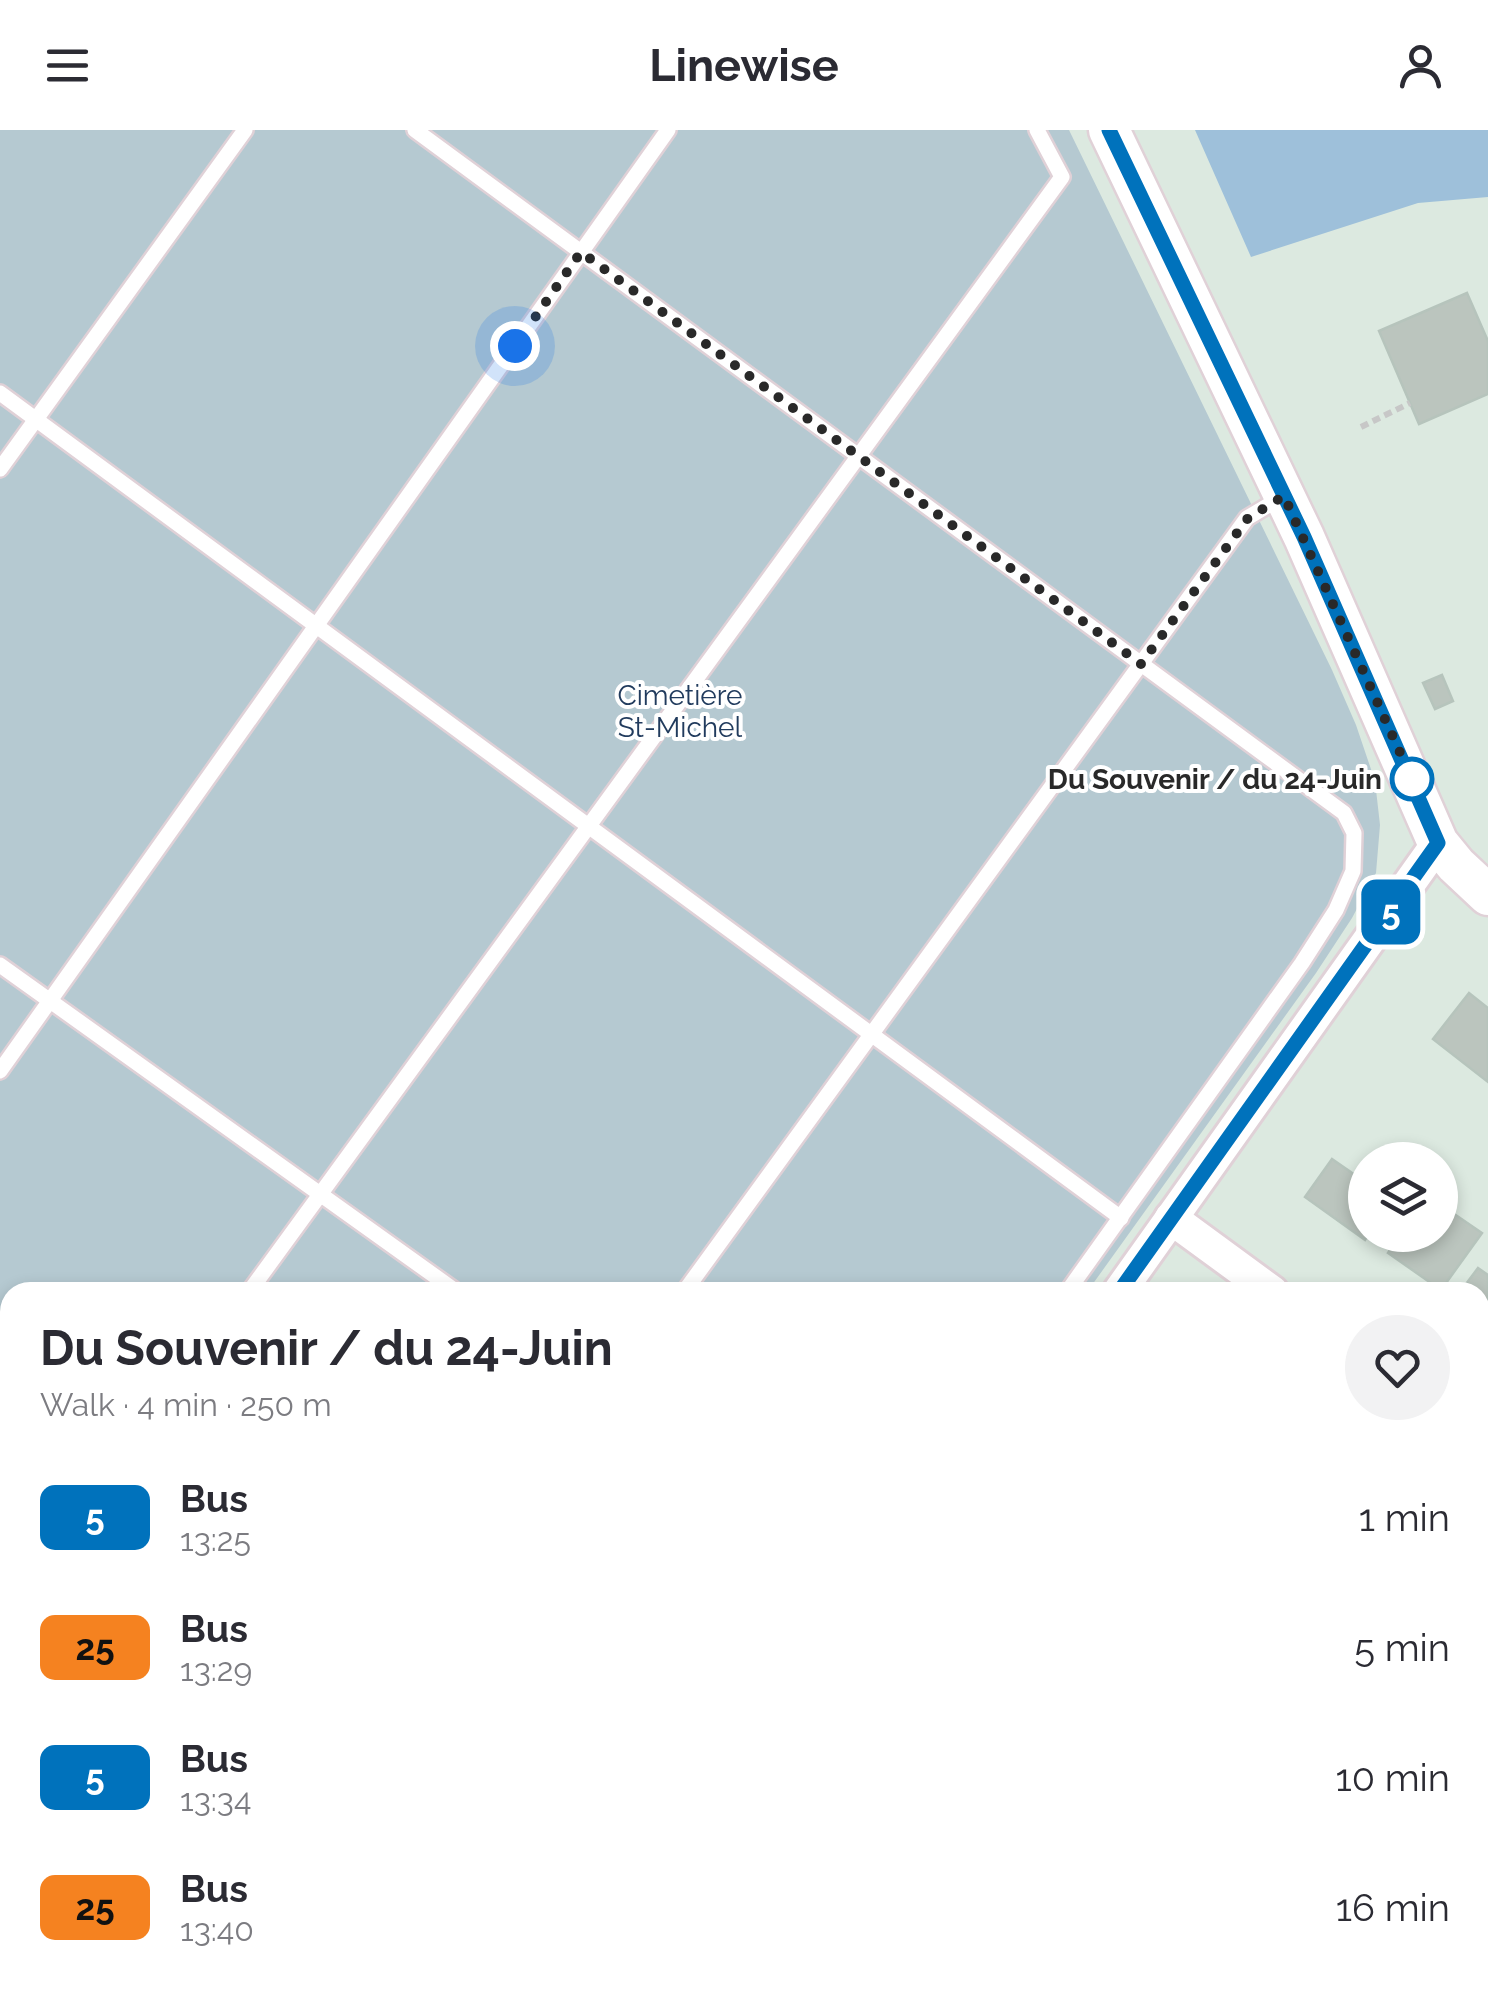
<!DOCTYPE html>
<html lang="en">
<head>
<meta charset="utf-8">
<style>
  body { margin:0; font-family:Raleway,sans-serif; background:#f2f2f3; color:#2b2b33; height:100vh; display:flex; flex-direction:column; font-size:38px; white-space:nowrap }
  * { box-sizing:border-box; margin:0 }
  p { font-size:32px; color:#7c7c81 }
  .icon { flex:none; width:55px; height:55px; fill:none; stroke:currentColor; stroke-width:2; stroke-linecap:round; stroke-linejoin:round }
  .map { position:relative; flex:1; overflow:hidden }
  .side { position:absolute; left:0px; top:1152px; width:1490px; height:712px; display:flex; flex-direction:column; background:#fff; border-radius:30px 30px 0 0; box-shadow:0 5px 15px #0003 }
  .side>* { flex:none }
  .badge { padding:0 20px; border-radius:15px; font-size:35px; line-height:65px }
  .buttons { position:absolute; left:1348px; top:1012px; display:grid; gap:20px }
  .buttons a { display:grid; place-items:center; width:110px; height:110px; border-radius:50%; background:#fff; box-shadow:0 5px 15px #0003; font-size:50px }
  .you { position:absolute; width:50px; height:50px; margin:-25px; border:8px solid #fff; border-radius:50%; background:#1a73e8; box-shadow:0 0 0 15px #1a73e833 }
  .map>.badge { position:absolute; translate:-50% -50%; box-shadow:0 0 0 5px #fff }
  .round { display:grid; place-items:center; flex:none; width:105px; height:105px; border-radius:52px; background:#f2f2f3 }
  .head { display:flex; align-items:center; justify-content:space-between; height:170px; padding:0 40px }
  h1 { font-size:48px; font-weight:700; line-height:75px }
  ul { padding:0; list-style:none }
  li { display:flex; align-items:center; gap:30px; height:130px; padding:0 40px }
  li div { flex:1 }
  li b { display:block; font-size:38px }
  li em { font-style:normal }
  li .badge { min-width:110px; font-weight:700; text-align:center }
  header { display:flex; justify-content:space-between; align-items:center; height:130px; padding:0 40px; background:#fff; font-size:45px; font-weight:700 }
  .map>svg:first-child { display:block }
</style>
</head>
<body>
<header><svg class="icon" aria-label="menu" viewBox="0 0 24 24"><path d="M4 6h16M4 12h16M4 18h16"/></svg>Linewise<svg class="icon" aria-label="person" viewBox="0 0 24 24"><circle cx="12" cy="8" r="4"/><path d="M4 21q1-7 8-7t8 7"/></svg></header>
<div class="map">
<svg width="1488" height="1863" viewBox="0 0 1488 1863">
  <rect width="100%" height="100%" fill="#dce9e0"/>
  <g fill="#9ec0da">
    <polygon points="1195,0 1488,0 1488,67 1418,73 1251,127"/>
    <polygon points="1480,1556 1488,1559 1488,1863 1396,1863 1399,1855 1480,1855"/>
    <polygon points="660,1855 751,1855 762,1863 655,1863"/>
    <polygon points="846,1855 1047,1855 1044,1863 840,1863"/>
  </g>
  <polygon fill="#b5c9d1" points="0,0 1069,0 1332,540 1356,595 1375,651 1380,695 1376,743 1352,788 1316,843 1087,1162 10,1162 10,1855 589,1855 584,1863 0,1863"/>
  <g fill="#bbc5be" stroke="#b6c4bc" stroke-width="2.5">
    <polygon points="1467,163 1488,211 1488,264 1419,294 1379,201"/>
    <polygon points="1442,545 1453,571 1435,579 1423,553"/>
    <polygon points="1469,863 1488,878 1488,952 1433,909"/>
    <polygon points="1332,1029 1365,1052 1365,1105 1368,1105 1365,1110 1305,1067"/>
    <polygon points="1444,1077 1482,1103 1441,1160 1388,1123 1400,1105 1440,1105 1440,1083"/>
    <polygon points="1478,1138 1488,1145 1488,1201 1480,1195 1480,1162 1460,1162"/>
    <polygon points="1480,1426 1488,1432 1488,1488 1480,1482"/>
    <polygon points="1060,1855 1111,1855 1109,1863 1058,1863"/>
    <polygon points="1310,1855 1365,1855 1360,1863 1305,1863"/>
  </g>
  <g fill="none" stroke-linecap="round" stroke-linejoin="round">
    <g stroke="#e0d1d7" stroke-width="20">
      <g id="service">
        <polyline points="415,0 1344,683 1354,703 1353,741 1336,780 1302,833 1067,1162"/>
        <polyline points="0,263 1121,1088"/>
        <polyline points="0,339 245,0"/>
        <polyline points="0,835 457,1162"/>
        <polyline points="0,941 668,0"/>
        <polyline points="249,1162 1062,47 1037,0"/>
        <polyline points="684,1162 1247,388 1284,366"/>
        <polyline points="0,1405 10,1412"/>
        <polyline points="0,1505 10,1491"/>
        <polyline points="176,1863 182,1855"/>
        <polyline points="563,1863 569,1855"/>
      </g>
    </g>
    <g stroke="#e0d1d7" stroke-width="38">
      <g id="minor">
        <polyline points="1171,1088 1272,1162"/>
        <polyline points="1119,1162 1438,713"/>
        <polyline points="1480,1316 1488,1322"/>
        <polyline points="624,1863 629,1855"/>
        <polyline points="1168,1863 1170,1855"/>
        <polyline points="1254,1863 1258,1855"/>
      </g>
    </g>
    <g stroke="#e0d1d7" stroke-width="45">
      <polyline id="tertiary" points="1109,0 1304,407 1438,713 1456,735 1488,765"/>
    </g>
    <g stroke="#c7c7c7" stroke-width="6" stroke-dasharray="8 5" stroke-linecap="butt">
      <polyline points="1361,297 1410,273"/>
      <polyline points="1480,1768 1488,1773"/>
    </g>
    <use href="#service" stroke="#fff" stroke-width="15"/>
    <use href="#minor" stroke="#fff" stroke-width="32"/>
    <use href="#tertiary" stroke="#fff" stroke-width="40"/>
  </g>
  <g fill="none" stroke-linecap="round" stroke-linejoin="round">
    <g stroke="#fff" stroke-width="22">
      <polyline id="line" points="1109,0 1304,407 1438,713 1119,1162"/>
    </g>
    <use href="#line" stroke="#0072bc" stroke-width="15"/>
    <polyline stroke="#292929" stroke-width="10" stroke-dasharray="0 18" points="515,216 581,122 1141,534 1248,388 1284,366 1417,660 1412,649"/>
  </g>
  <circle fill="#fff" stroke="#0072bc" stroke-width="5" cx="1412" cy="649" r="20"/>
  <g text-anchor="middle" stroke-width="8" stroke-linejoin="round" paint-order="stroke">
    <g font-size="28" fill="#213b5d" stroke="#fff">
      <text x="680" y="575">Cimetière<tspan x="680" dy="32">St-Michel</tspan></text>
    </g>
    <g font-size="28" font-weight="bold" fill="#292929" stroke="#fff" text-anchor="end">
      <text x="1382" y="659">Du Souvenir / du 24-Juin</text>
    </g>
  </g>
</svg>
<div class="buttons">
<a><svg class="icon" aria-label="layers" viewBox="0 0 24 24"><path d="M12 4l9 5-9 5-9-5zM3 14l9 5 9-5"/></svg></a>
</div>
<div class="you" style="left:515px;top:216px"></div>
<b class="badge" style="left:1391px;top:782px;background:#0072bc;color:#fff">5</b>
<section class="side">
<div class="head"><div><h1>Du Souvenir / du 24-Juin</h1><p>Walk · 4 min · 250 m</p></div><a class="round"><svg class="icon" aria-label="heart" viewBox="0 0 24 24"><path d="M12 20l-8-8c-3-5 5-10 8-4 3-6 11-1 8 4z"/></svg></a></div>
<ul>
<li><span class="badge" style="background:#0072bc;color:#fff">5</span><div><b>Bus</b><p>13:25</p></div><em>1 min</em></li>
<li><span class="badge" style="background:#f58220;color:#111">25</span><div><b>Bus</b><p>13:29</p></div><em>5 min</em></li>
<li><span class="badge" style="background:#0072bc;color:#fff">5</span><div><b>Bus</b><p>13:34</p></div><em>10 min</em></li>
<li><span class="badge" style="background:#f58220;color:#111">25</span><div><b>Bus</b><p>13:40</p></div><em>16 min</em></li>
</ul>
</section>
</div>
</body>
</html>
